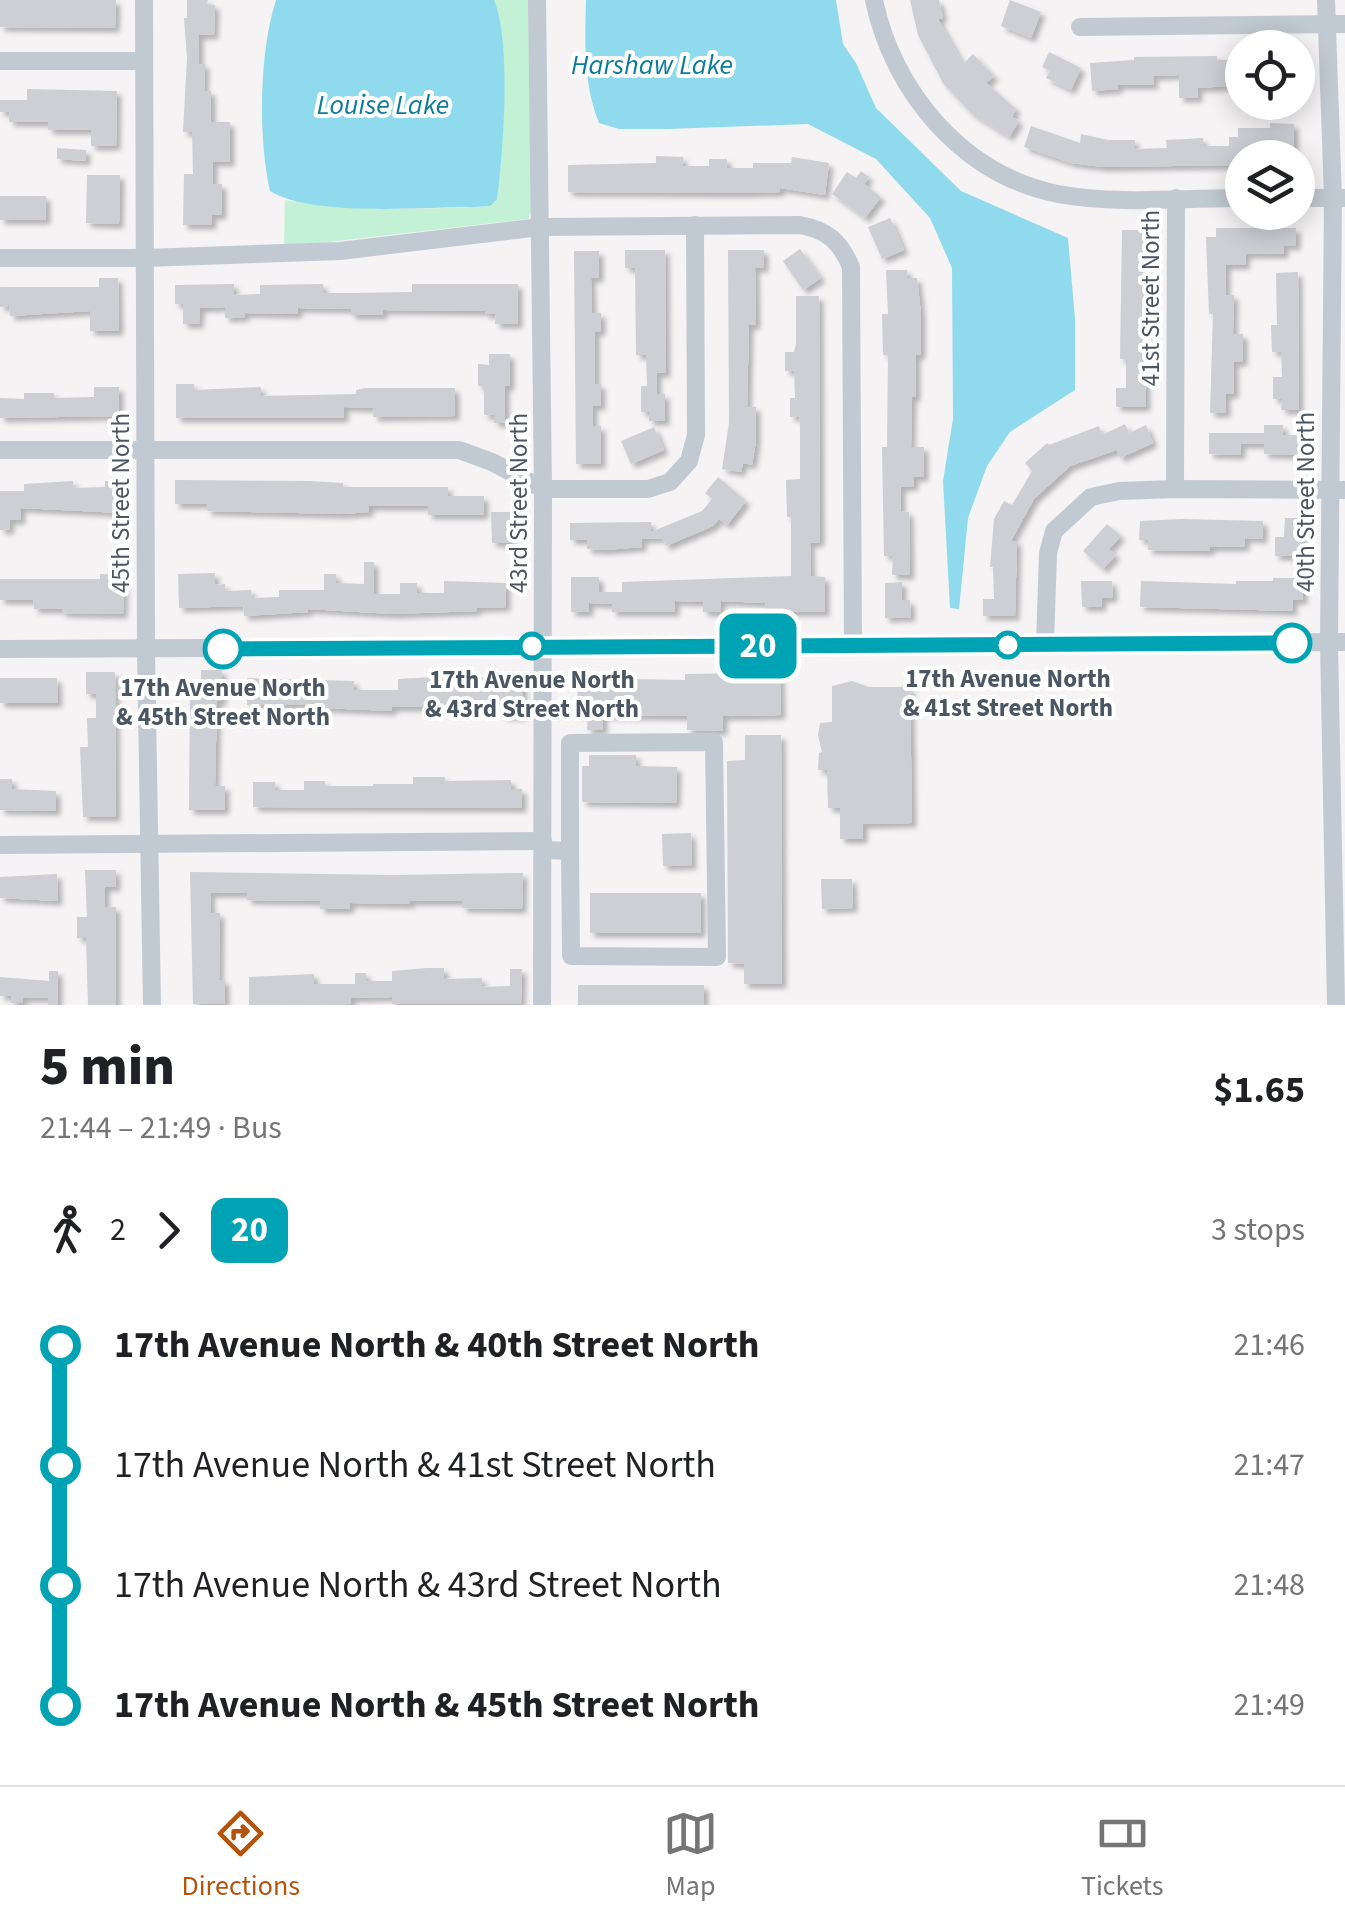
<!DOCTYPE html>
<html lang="en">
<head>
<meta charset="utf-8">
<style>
  body { margin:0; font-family:"Source Sans 3",sans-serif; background:#f6f6f6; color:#202124; height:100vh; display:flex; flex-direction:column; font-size:38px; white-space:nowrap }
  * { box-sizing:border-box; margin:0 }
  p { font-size:32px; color:#757577 }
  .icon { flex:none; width:55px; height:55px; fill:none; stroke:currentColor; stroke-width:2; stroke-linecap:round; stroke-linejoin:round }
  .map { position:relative; height:1005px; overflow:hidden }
  .sheet { display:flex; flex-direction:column; background:#fff; flex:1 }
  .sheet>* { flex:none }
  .badge { padding:0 20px; border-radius:15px; font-size:35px; line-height:65px }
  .fabs { position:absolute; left:1225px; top:30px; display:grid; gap:20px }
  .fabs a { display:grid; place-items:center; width:90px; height:90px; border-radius:50%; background:#fff; box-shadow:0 5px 25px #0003; font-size:50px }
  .map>.badge { position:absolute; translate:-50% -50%; box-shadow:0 0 0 5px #fff }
  .legs { display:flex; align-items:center; gap:15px; height:110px; padding:0 40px; font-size:32px }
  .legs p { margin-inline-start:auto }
  .overview { display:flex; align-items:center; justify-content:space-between; height:170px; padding:0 40px }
  h1 { font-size:55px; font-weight:800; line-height:75px }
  ul { padding:0 40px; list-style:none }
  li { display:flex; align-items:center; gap:35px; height:120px; font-size:38px }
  li i { display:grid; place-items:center; width:15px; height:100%; margin:0 12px; background:currentColor }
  li i::after { content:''; width:25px; height:25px; margin:-12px; border:8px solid; border-radius:50%; background:#fff }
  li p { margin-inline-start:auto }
  li:first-child i { background:linear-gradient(#0000 50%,currentColor 0) }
  li:last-child i { background:linear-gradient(currentColor 50%,#0000 0) }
  .menu { display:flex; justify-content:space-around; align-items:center; height:140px; border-top:2px solid #e0e0e0; background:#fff; font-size:28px; color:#757577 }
  .menu a { display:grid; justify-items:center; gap:5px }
  .menu .active { color:#b45309 }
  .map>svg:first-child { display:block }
</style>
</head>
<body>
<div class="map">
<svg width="1345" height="1005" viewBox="0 0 1345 1005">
  <defs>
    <filter id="shadow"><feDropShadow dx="4.5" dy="4.5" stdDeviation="2.5" flood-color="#0004"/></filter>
  </defs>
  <rect width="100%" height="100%" fill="#f5f3f3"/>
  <path fill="#c3f1d5" d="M494,0H530L532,209L528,219L284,247L285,200C351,211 422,210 489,206L497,201L500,149Z"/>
  <g fill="#90daee">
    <path d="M276,0H494C512,45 503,151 497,200L490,206L474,207C423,207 311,217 270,191C258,137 259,53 276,0Z"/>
    <path d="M586,0H836L843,44L856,63L876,108L961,191L1068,238L1075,319V390L1010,432L987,466L968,518L959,609L950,608L943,481L953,419L952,268L930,218L876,159L808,124L668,129H619L599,123C583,84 585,41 586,0Z"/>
  </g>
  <g fill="#cdcfd5" filter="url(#shadow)">
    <polygon points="0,0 116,0 115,28 0,27"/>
    <polygon points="187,0 208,0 207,4 215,5 214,35 199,35 199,64 205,64 204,91 211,91 211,122 230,122 230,162 213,162 213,184 222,184 222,215 212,215 212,225 183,225 184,174 193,174 192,132 183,132 187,58 184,18 187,18"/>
    <polygon points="910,0 939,0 943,18 938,19 963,64 973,54 994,76 986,83 1016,109 1012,117 1019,121 1009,137 971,113 943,83 918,35"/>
    <polygon points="1010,0 1041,12 1031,38 1001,26"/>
    <polygon points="1049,52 1081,68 1071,90 1046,78 1050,71 1042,67"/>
    <polygon points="1217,56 1217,60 1242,60 1242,85 1198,88 1198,98 1179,98 1179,75 1153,76 1154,85 1118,85 1118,89 1092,91 1090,63 1134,60 1134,57"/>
    <polygon points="27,89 117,91 116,146 91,146 91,130 48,130 48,122 9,122 9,112 0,112 0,100 27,100"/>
    <polygon points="1270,123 1294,124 1294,158 1277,158 1277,150 1257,149 1257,158 1242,158 1242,165 1103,167 1071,163 1024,147 1031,126 1080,143 1081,134 1108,140 1135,140 1135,149 1167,148 1166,140 1203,138 1203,146 1229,146 1229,137 1238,137 1238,128 1270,128"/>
    <polygon points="57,148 86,150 86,161 57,159"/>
    <polygon points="656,156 683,157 683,166 709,166 709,159 727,159 727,168 753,168 753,163 791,163 792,157 829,163 825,195 780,188 780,192 736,193 568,192 568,165 656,163"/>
    <polygon points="861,171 869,177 864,184 881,197 865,218 832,194 847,172 856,178"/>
    <polygon points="87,175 120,175 119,224 86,223"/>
    <rect x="0" y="196" width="46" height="24"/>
    <polygon points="890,218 904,250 882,259 868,227"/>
    <polygon points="1216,228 1296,228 1296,246 1284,245 1284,254 1246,254 1245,265 1226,265 1226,295 1234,295 1233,334 1243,334 1243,362 1234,362 1234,394 1226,394 1226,413 1210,413 1213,314 1209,314 1206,237 1216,237"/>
    <polygon points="1122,230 1144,230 1146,407 1116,407 1116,388 1126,388 1126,359 1120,359"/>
    <polygon points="800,249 821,278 803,290 783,261"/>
    <polygon points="625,250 665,250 666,373 657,373 657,394 665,394 665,421 649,421 649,412 641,412 641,386 647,386 646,355 636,355 635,268 625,268"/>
    <polygon points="728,250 764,250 764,268 755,268 756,325 749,325 747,407 756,407 756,441 752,465 743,463 741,472 722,469 729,423"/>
    <polygon points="574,251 599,251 599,278 591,278 592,313 601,313 601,331 595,332 595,384 601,384 601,406 593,406 593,426 601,426 601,464 576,464"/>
    <polygon points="886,270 907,270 907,278 917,278 921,314 921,355 916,355 916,397 912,397 911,447 924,447 924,477 914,477 914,486 901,487 901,511 909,512 910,575 892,575 893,556 884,556 882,447 887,447 888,355 883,355 882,314 888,314"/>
    <polygon points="1298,272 1299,410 1281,410 1282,399 1273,399 1273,377 1282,377 1281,352 1272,352 1271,325 1277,325 1276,273"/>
    <polygon points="99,278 118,278 119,331 90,331 90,311 10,316 9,306 0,307 0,287 99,287"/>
    <polygon points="234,284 234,295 260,294 260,285 323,284 323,293 351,293 412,292 412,284 518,284 518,324 495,324 496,314 485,314 485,311 383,310 383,315 351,315 351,309 298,308 298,314 244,313 245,317 225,318 225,307 200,308 199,324 183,324 183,304 175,304 175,285"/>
    <polygon points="796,296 819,296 820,542 810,543 811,576 825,577 825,612 765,612 765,603 721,601 720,612 703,612 703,602 675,601 675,612 612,612 612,604 589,603 589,612 571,612 571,577 599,577 599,592 622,592 622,582 791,576 791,517 787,517 786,480 800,479 800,427 799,417 790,417 790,398 795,398 794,371 785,371 785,352 794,352 796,343"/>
    <polygon points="489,354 510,354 510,386 505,386 505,423 494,423 494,415 484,415 484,386 478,386 478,364 489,365"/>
    <polygon points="176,384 194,384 194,390 261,387 261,396 356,394 356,390 365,388 455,388 455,416 373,417 374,408 344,407 344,418 176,418"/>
    <polygon points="94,387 119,387 119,416 0,418 0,398 24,399 24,393 54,393 54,398 94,397"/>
    <polygon points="1125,424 1129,433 1146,425 1153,443 1120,458 1117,450 1070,466 1034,499 1011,541 1017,541 1015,616 983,616 983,599 994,599 993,567 990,567 994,519 1004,501 1012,505 1032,471 1025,463 1047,443 1049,445 1099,426 1102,435"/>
    <polygon points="1264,425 1283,425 1283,435 1302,435 1302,455 1264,454 1264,444 1241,444 1241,455 1209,454 1209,433 1264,433"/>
    <polygon points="654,427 664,450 631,464 621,441"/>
    <polygon points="718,477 746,501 727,525 719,519 713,526 666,546 662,538 642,539 642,547 605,550 587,549 587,540 570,540 570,523 651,522 651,532 702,511 712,499 705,493"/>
    <polygon points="175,480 309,481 343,483 343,487 448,487 448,496 484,496 484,515 428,515 428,506 369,506 369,512 343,514 207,511 207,504 175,504"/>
    <polygon points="73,481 73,488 105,487 105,481 122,481 122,513 21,508 21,520 10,520 10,530 0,530 0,491 24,491 24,484"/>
    <polygon points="491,512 510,512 511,543 492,543"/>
    <polygon points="1285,518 1302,518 1302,556 1275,556 1275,537 1284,537"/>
    <polygon points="1182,519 1263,521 1263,539 1245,538 1245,547 1210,547 1210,551 1148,550 1148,540 1139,540 1140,521"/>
    <polygon points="1107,524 1121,536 1109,549 1116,555 1103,569 1083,551"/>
    <polygon points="364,562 374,562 374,594 400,594 400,583 417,583 417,593 444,593 444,581 506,583 506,607 477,608 477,611 393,614 308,609 308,612 244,616 243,606 179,608 178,574 215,573 215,585 225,584 225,591 251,590 252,598 279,597 279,590 324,590 324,574 336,574 336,583 364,584"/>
    <polygon points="100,574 124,575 123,614 62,613 62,609 34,609 33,600 0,600 0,579 100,579"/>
    <polygon points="1273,578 1303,578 1303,600 1293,600 1293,611 1140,607 1141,581 1236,584 1236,581 1273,581"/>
    <polygon points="1081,581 1112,581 1113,598 1102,598 1102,607 1082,607"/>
    <polygon points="902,582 902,600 910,600 911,617 885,618 885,583"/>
    <polygon points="201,670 222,670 222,701 217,701 215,786 225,786 225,810 189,810 190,680 201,680"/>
    <polygon points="86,672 115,672 116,817 83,817 80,747 88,747 87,718 96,718 96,694 86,694"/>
    <polygon points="780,673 781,715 723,716 723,731 687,730 687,716 603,715 603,730 587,730 588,715 577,715 578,678 685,680 685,674"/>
    <polygon points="434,677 523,677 522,716 502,716 502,702 428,704 428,707 392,707 392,711 322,708 322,704 247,705 247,678 354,681 354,690 398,690 398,679"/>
    <polygon points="0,678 57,678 58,703 0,703"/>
    <polygon points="852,681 869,687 910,687 912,823 863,824 863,839 840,839 840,808 828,808 827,770 818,770 819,753 822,752 818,735 820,723 832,722 832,686"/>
    <polygon points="745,735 781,735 782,984 744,984 744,964 728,963 727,761 745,760"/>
    <polygon points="589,755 636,755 636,766 677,767 676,803 582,802 582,766 589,766"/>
    <polygon points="413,777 445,777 445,781 511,780 511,789 522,789 522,808 253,807 253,782 275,782 275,790 304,790 304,781 325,781 325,786 373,786 373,784 413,784"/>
    <polygon points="0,779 12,779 12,789 56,791 56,811 0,810"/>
    <polygon points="691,833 692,865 663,866 662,834"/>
    <polygon points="85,870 116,870 116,887 105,887 105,907 116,907 116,1005 88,1005 86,938 77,938 77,917 87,917"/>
    <polygon points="190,872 391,875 523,873 522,909 462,908 462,901 410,901 410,904 350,903 350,909 320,909 320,901 247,900 247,893 210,893 211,913 220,913 219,980 225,980 225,1004 193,1004"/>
    <polygon points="57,874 58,901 0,898 0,877"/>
    <polygon points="821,879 852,879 853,908 822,909"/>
    <rect x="590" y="893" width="111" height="40"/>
    <polygon points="427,968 444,968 444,979 482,978 482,987 510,986 510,969 522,969 521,1004 392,1004 392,997 351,998 351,1004 249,1005 249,977 314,974 314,984 355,984 355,973 366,973 366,981 392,981 392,971"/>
    <polygon points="49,971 58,971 58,1005 48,1005 48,998 23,998 23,1003 11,1003 11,996 0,996 0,977 49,981"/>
    <rect x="578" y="985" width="126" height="20"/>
  </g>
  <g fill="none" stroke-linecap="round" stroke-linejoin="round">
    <g stroke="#c1cad2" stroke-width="18">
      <polyline points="144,0 146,650 152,1005"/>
      <polyline points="537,0 543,489 542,1005"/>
      <path d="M874,0C893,92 963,175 1058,194C1117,205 1183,198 1242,198"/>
      <polyline points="1326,0 1333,198 1329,642 1336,1005"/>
      <polyline points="1080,27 1345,24"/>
      <polyline points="0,61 144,61"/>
      <polyline points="1298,198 1345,198"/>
      <path d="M0,258H146L340,251L540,227L800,225C827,230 840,241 851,267L853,647"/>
      <polyline points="0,450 459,450 492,462 543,489 648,489 670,482 689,461 696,435 695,225"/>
      <polyline points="1175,489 1176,198"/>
      <polyline points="1045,645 1048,553 1054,531 1091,497 1119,491 1175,489 1345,490"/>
      <polyline points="0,649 1345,642"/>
      <polyline points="0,845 543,841"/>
      <polyline points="543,850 570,851 570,743 714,742 717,957 571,956 570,851"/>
    </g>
  </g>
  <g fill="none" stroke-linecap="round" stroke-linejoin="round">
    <g stroke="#fff" stroke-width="22">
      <polyline id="line-1" points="223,649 1292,643"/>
    </g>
    <use href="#line-1" stroke="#00a3b4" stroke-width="15"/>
  </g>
  <g fill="#fff" stroke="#00a3b4" stroke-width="5">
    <circle cx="1292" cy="643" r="18"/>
    <circle cx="1008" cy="645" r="12"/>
    <circle cx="532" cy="646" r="12"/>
    <circle cx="223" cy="649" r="18"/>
  </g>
  <g text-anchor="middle" stroke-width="8" stroke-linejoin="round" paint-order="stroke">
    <g font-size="25" fill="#4a5661" stroke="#fff">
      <text transform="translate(1150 298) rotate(-90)" y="9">41st Street North</text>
      <text transform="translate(1305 502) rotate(-90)" y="9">40th Street North</text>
      <text transform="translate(120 503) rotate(-90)" y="9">45th Street North</text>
      <text transform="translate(518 503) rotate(-90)" y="9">43rd Street North</text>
    </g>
    <g font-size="25" font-weight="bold" fill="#4a5661" stroke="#fff">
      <text x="1008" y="687">17th Avenue North<tspan x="1008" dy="29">&amp; 41st Street North</tspan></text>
      <text x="532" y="688">17th Avenue North<tspan x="532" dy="29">&amp; 43rd Street North</tspan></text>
      <text x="223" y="696">17th Avenue North<tspan x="223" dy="29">&amp; 45th Street North</tspan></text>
    </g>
    <g font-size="28" font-style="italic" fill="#0c7c9b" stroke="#fff">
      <text x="652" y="74">Harshaw Lake</text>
      <text x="383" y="114">Louise Lake</text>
    </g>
  </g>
</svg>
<div class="fabs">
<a><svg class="icon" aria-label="locate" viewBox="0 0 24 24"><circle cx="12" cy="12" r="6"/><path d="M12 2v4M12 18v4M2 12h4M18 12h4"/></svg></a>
<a><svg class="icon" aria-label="layers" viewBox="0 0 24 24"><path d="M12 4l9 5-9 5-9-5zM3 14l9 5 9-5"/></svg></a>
</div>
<b class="badge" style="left:758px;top:646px;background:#00a3b4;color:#fff">20</b>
</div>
<section class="sheet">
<div class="overview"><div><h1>5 min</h1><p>21:44 – 21:49 · Bus</p></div><b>$1.65</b></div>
<div class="legs"><svg class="icon" aria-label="walk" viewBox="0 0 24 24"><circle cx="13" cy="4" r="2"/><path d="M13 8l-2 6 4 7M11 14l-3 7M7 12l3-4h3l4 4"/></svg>2<svg class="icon" aria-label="forward" viewBox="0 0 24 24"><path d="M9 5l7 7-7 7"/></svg><b class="badge" style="background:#00a3b4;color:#fff">20</b><p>3 stops</p></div>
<ul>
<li><i style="color:#00a3b4"></i><b>17th Avenue North &amp; 40th Street North</b><p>21:46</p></li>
<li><i style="color:#00a3b4"></i><span>17th Avenue North &amp; 41st Street North</span><p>21:47</p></li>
<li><i style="color:#00a3b4"></i><span>17th Avenue North &amp; 43rd Street North</span><p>21:48</p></li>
<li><i style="color:#00a3b4"></i><b>17th Avenue North &amp; 45th Street North</b><p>21:49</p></li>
</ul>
</section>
<nav class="menu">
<a class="active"><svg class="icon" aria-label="directions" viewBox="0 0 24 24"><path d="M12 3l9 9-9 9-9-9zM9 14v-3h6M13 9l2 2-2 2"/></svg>Directions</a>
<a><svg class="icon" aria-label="map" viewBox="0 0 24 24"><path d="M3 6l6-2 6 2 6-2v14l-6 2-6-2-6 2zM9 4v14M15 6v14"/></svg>Map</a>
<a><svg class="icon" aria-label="tickets" viewBox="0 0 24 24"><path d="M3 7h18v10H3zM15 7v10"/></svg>Tickets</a>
</nav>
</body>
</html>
